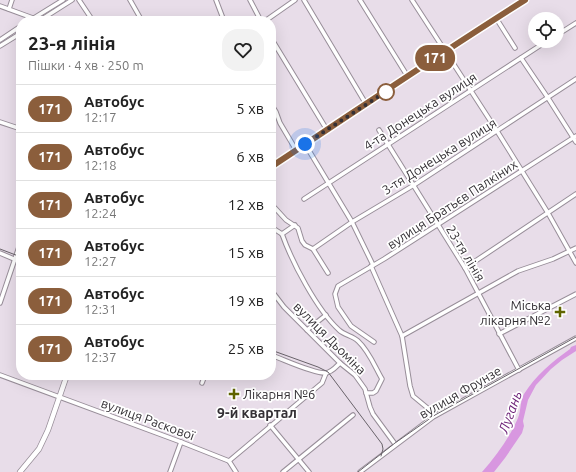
<!DOCTYPE html>
<html lang="uk">
<head>
<meta charset="utf-8">
<style>
  body { margin:0; font-family:Ubuntu,sans-serif; background:#f2f2f2; color:#222; height:100vh; display:flex; flex-direction:column; font-size:15px; white-space:nowrap }
  * { box-sizing:border-box; margin:0 }
  p { font-size:13px; color:#767676 }
  .icon { flex:none; width:22px; height:22px; fill:none; stroke:currentColor; stroke-width:2; stroke-linecap:round; stroke-linejoin:round }
  .map { position:relative; flex:1; overflow:hidden }
  .sheet { position:absolute; left:16px; top:16px; width:260px; height:364px; display:flex; flex-direction:column; background:#fff; border-radius:16px; box-shadow:0 4px 16px #0002 }
  .sheet>* { flex:none }
  .badge { padding:0 8px; border-radius:13px; font-size:14px; line-height:26px }
  .tools { position:absolute; left:528px; top:12px; display:grid; gap:8px }
  .tools a { display:grid; place-items:center; width:36px; height:36px; border-radius:50%; background:#fff; box-shadow:0 4px 16px #0002; font-size:20px }
  .you { position:absolute; width:20px; height:20px; margin:-10px; border:3px solid #fff; border-radius:50%; background:#1a73e8; box-shadow:0 0 0 6px #1a73e833 }
  .map>.badge { position:absolute; translate:-50% -50%; box-shadow:0 0 0 2px #fff }
  .round { display:grid; place-items:center; flex:none; width:42px; height:42px; border-radius:16px; background:#f2f2f2 }
  .headline { display:flex; align-items:center; justify-content:space-between; height:68px; padding:0 12px }
  h1 { font-size:19px; font-weight:600; line-height:30px }
  ul { padding:0; list-style:none }
  li { display:flex; align-items:center; gap:12px; height:48px; padding:0 12px; border-top:1px solid #e0e0e0 }
  li div { flex:1 }
  li b { display:block; font-size:15px }
  li em { font-style:normal }
  li .badge { min-width:44px; font-weight:700; text-align:center }
  .map>svg:first-child { display:block }
</style>
</head>
<body>
<div class="map">
<svg width="576" height="472" viewBox="0 0 576 472">
  <rect width="100%" height="100%" fill="#e8dde9"/>
  <path fill="#d897e0" d="M576,345V351L562,360L551,369L536,385L528,400L523,421L524,426L522,433L505,458L494,472H482C496,456 510,437 518,418C521,411 520,401 524,394C535,376 553,361 570,349L571,347Z"/>
  <g fill="none" stroke-linecap="round" stroke-linejoin="round">
    <g stroke="#988e99" stroke-width="5.5">
      <g id="minor">
        <polyline points="79,0 93,21"/>
        <polyline points="130,0 142,21"/>
        <polyline points="216,0 224,21"/>
        <polyline points="250,0 261,21"/>
        <polyline points="304,0 366,104"/>
        <polyline points="360,0 408,77"/>
        <polyline points="412,0 497,131 548,213 576,263"/>
        <polyline points="0,6 41,21"/>
        <polyline points="9,9 12,0"/>
        <polyline points="496,18 515,48"/>
        <polyline points="29,21 63,0"/>
        <polyline points="39,21 72,0"/>
        <polyline points="265,21 295,0"/>
        <polyline points="557,35 576,23"/>
        <polyline points="271,38 327,130"/>
        <polyline points="0,40 21,26"/>
        <polyline points="0,46 21,33"/>
        <polyline points="521,58 548,98 576,142"/>
        <polyline points="271,104 276,112 280,123 296,150"/>
        <polyline points="0,122 21,129"/>
        <polyline points="379,130 465,268 519,370"/>
        <polyline points="305,144 352,222 373,265"/>
        <polyline points="304,199 547,41"/>
        <polyline points="275,208 286,220 298,228 302,241 305,245 313,249 328,273"/>
        <polyline points="271,227 282,234"/>
        <path d="M282,234C292,262 317,310 339,330C344,335 353,336 358,341C369,351 375,367 382,379L376,391L373,393H366"/>
        <polyline points="282,234 295,225"/>
        <polyline points="313,249 352,222 414,185 576,79"/>
        <polyline points="0,253 21,262"/>
        <polyline points="371,266 402,336 410,386 413,396 436,415"/>
        <polyline points="465,268 576,194"/>
        <polyline points="271,290 284,307 340,363 355,375 365,389 370,407 373,414 395,444"/>
        <polyline points="0,303 21,241"/>
        <polyline points="307,330 326,315"/>
        <polyline points="499,334 576,294"/>
        <polyline points="402,336 518,271 553,259 576,248"/>
        <polyline points="374,342 351,326 338,307 335,294 338,286 384,259 576,136"/>
        <path d="M271,355C285,360 312,373 325,373C331,373 336,367 340,363"/>
        <polyline points="0,375 181,442 229,461"/>
        <polyline points="202,383 205,375"/>
        <polyline points="270,425 309,472"/>
        <polyline points="229,461 322,383 326,373"/>
        <polyline points="229,461 236,472"/>
        <polyline points="170,472 181,442"/>
        <polyline points="283,472 353,415"/>
        <polyline points="360,472 433,417 576,338"/>
      </g>
    </g>
    <g stroke="#988e99" stroke-width="6">
      <g id="major">
        <path d="M271,167C356,111 439,54 525,0"/>
        <polyline points="20,472 39,449 48,430 67,375"/>
      </g>
    </g>
    <use href="#minor" stroke="#fff" stroke-width="3.5"/>
    <use href="#major" stroke="#fff" stroke-width="4.5"/>
    <g stroke="#69636a" stroke-width="1">
      <polyline points="0,249 21,257"/>
      <polyline points="271,350 318,367 328,372 382,444 383,449 381,456"/>
      <polyline points="358,472 395,443 435,415 576,337"/>
    </g>
  </g>
  <g fill="none" stroke-linecap="round" stroke-linejoin="round">
    <g stroke="#fff" stroke-width="9">
      <path id="line" d="M271,167C356,111 439,54 525,0"/>
    </g>
    <use href="#line" stroke="#8b5e3c" stroke-width="6"/>
    <polyline stroke="#343035" stroke-width="4" stroke-dasharray="0 7.2" points="305,144 387,91 386,92"/>
  </g>
  <circle fill="#fff" stroke="#8b5e3c" stroke-width="2" cx="386" cy="92" r="8"/>
  <g fill="#606500" stroke="#fff" stroke-width="1.5">
    <path d="M558 306h4v4h4v4h-4v4h-4v-4h-4v-4h4z"/>
    <path d="M232 388h4v4h4v4h-4v4h-4v-4h-4v-4h4z"/>
  </g>
  <g text-anchor="middle" stroke-width="3.5" stroke-linejoin="round" paint-order="stroke">
    <g font-size="13" fill="#343035" stroke="#fff">
      <text transform="translate(420 111) rotate(-33)" y="5">4-та Донецька вулиця</text>
      <text transform="translate(439 156) rotate(-32)" y="5">3-тя Донецька вулиця</text>
      <text transform="translate(452 204) rotate(-33)" y="5">вулиця Братьєв Палкіних</text>
      <text transform="translate(466 253) rotate(59)" y="5">23-тя лінія</text>
      <text transform="translate(330 338) rotate(45)" y="5">вулиця Дьоміна</text>
      <text transform="translate(460 392) rotate(-30)" y="5">вулиця Фрунзе</text>
      <text transform="translate(148 419) rotate(20)" y="5">вулиця Раскової</text>
    </g>
    <g font-size="13" fill="#343035" stroke="#fff" text-anchor="end">
      <text x="551" y="310">Міська<tspan x="551" dy="15">лікарня №2</tspan></text>
      <text x="243" y="399" text-anchor="start">Лікарня №6</text>
    </g>
    <g font-size="14" font-style="italic" fill="#6a1d75" stroke="#fff">
      <text transform="translate(510 412) rotate(-70)" y="5">Лугань</text>
    </g>
    <g font-size="14" font-weight="bold" fill="#343035" stroke="#fff">
      <text x="257" y="418">9-й квартал</text>
    </g>
  </g>
</svg>
<div class="tools">
<a><svg class="icon" aria-label="locate" viewBox="0 0 24 24"><circle cx="12" cy="12" r="6"/><path d="M12 2v4M12 18v4M2 12h4M18 12h4"/></svg></a>
</div>
<div class="you" style="left:305px;top:144px"></div>
<b class="badge" style="left:435px;top:58px;background:#8b5e3c;color:#fff">171</b>
<section class="sheet">
<div class="headline"><div><h1>23-я лінія</h1><p>Пішки · 4 хв · 250 m</p></div><a class="round"><svg class="icon" aria-label="heart" viewBox="0 0 24 24"><path d="M12 20l-8-8c-3-5 5-10 8-4 3-6 11-1 8 4z"/></svg></a></div>
<ul>
<li><span class="badge" style="background:#8b5e3c;color:#fff">171</span><div><b>Автобус</b><p>12:17</p></div><em>5 хв</em></li>
<li><span class="badge" style="background:#8b5e3c;color:#fff">171</span><div><b>Автобус</b><p>12:18</p></div><em>6 хв</em></li>
<li><span class="badge" style="background:#8b5e3c;color:#fff">171</span><div><b>Автобус</b><p>12:24</p></div><em>12 хв</em></li>
<li><span class="badge" style="background:#8b5e3c;color:#fff">171</span><div><b>Автобус</b><p>12:27</p></div><em>15 хв</em></li>
<li><span class="badge" style="background:#8b5e3c;color:#fff">171</span><div><b>Автобус</b><p>12:31</p></div><em>19 хв</em></li>
<li><span class="badge" style="background:#8b5e3c;color:#fff">171</span><div><b>Автобус</b><p>12:37</p></div><em>25 хв</em></li>
</ul>
</section>
</div>
</body>
</html>
